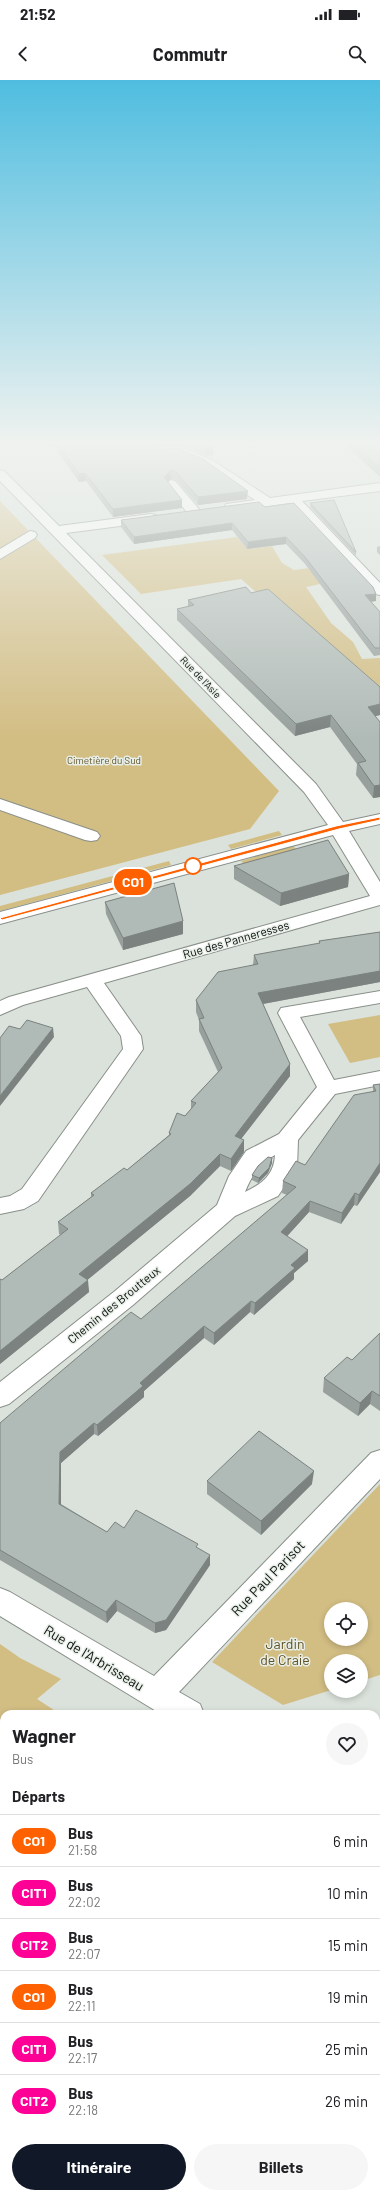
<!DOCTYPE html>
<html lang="fr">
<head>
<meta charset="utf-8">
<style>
  body { margin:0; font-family:Barlow,sans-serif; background:#f6f6f6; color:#202124; height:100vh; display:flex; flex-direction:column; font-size:15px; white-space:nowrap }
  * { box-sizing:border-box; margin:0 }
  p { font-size:13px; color:#757577 }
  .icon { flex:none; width:22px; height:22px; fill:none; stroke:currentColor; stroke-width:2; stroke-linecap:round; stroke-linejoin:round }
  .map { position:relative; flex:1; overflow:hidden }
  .panel { position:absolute; left:0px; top:1630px; width:380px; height:488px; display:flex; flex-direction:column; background:#fff; border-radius:12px 12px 0 0; box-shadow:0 2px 6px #0003 }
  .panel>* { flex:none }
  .badge { padding:0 8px; border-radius:13px; font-size:14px; line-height:26px }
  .fabs { position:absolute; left:324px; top:1522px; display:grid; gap:8px }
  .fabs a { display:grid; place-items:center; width:44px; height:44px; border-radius:50%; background:#fff; box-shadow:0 2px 6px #0003; font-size:20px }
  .map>.badge { position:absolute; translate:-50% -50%; box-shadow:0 0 0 2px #fff }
  h2 { padding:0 12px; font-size:15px; line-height:36px }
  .round { display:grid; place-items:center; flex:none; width:42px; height:42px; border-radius:21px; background:#f6f6f6 }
  .summary { display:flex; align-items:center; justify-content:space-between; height:68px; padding:0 12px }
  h1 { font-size:19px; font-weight:700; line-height:30px }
  .primary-button { display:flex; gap:8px; margin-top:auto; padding:8px 12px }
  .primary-button a { flex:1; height:46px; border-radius:24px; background:#111827; color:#fff; font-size:16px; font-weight:700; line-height:46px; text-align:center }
  .primary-button a+a { background:#f6f6f6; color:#202124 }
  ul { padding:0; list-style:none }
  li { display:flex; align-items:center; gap:12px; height:52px; padding:0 12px; border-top:1px solid #e0e0e0 }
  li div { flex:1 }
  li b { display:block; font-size:15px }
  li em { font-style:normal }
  li .badge { min-width:44px; font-weight:700; text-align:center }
  .status { display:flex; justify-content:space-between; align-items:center; height:28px; padding:0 20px; background:#fff; direction:ltr }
  .status svg { height:11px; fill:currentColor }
  header { display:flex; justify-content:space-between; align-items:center; height:52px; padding:0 12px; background:#fff; font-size:18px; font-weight:700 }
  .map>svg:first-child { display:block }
</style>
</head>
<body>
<div class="status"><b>21:52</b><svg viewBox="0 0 49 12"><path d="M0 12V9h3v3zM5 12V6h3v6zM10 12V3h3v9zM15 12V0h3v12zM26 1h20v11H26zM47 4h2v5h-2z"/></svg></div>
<header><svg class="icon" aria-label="back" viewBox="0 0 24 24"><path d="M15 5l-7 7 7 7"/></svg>Commutr<svg class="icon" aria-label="search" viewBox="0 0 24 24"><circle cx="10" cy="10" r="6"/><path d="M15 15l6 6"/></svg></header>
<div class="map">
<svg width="380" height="2118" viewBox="0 0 380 2118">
  <rect width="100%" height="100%" fill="#dbe2db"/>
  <g fill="#d2bd83" fill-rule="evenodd">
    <polygon points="0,421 279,711 250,749 0,815"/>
    <polygon points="237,457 247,469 272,466 282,483 294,490 341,484 353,497 306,507 331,543 353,562 362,579 380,578 380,620 241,499 141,514 102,475"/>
    <polygon points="279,751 282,755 231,769 228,765"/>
    <polygon points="293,766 297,770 244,784 241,781"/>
    <polygon points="169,781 171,785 0,831 0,826"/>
    <polygon points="380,935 380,977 350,983 328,944"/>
    <path d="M380,1404V1595L361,1601V1581H331V1610L283,1625L212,1582ZM331,1529H361V1559H331Z"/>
    <polygon points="0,1564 20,1578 61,1599 37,1619 60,1634 4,1634 4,1723 0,1729"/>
    <polygon points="0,1779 4,1781 4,1847 0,1851"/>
    <polygon points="4,1886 4,1961 0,1965 0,1890"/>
    <polygon points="4,2013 4,2070 0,2073 0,2017"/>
    <polygon points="4,2110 4,2114 122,2114 122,2118 0,2118 0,2114"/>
  </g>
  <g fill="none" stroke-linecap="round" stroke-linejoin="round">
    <g stroke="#898f89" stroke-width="2">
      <g id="minor">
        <polygon points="183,368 212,380 270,418 380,403 380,411 302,421 380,503 380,515 375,514 290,423 231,431 226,430 225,427 226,424 255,420 204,386 179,375 177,372"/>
        <polygon points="0,390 4,391 59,446 151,434 156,435 157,438 151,442 66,453 316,704 343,742 380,734 380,744 349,751 380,802 380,825 104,903 141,956 143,969 38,1121 24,1129 0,1134 0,1118 10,1116 22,1109 123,969 121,956 87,907 23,925 0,935 0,921 9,917 370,816 333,755 0,844 0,832 328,745 304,712 0,401"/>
        <polygon points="171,400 175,401 199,429 200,432 199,435 189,435 167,407 165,404"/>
        <polygon points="30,451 35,452 37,455 35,458 0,479 0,469"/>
        <polygon points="0,719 97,752 100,756 97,760 91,761 85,760 0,730"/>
        <path d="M380,911V923L300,937L334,1000L380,991V1005L335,1014L298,1060L297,1088L278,1116L235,1136L133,1225L9,1324L0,1327V1302L115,1211L217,1125L229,1096L246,1071L279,1054L317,1007L278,933L281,928ZM275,1075C274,1095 262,1104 245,1112C252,1095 259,1084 275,1075Z"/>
        <polygon points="380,1370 380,1399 179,1612 200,1624 204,1634 161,1634 0,1536 0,1508 10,1512 154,1596 371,1373"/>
        <polygon points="376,1736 380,1738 380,1770 376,1768"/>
        <polygon points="4,1972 4,2010 0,2012 0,1974"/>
        <polygon points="139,2114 177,2114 178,2118 140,2118"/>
      </g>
    </g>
    <use href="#minor" fill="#fff" fill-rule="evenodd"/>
  </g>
  <g fill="#97a09d">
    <polygon points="47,362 207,362 213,375 206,376 185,366 142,366 140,367 247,419 198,425 176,400 171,399 168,402 182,420 182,428 113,437 86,401 79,402 53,365 49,366"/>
    <polygon points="333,362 380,362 380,397 343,363 335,364"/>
    <polygon points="259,422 376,521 371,522 380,532 380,575 374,576 305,484 286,464 247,469 232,450 134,464 121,447 121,440"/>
    <polygon points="310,423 356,472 356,476 310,427"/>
    <polygon points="380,466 380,475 377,472 377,467"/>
    <polygon points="251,513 380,607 380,635 376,636 380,717 373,718 356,695 357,684 330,647 295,656 177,540 177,529 188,527 188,520"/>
    <polygon points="234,786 349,794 348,807 280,826 234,799"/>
    <polygon points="105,822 183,854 123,870 106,834"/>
    <polygon points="380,852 380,902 263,924 290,984 290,996 241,1059 244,1060 244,1072 231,1091 220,1086 190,1116 87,1200 89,1212 0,1284 0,1199 2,1200 61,1155 59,1154 58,1142 91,1117 91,1113 127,1090 169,1055 169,1053 191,1029 191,1021 218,992 199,951 199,940 196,932 196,920 253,885 254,875 319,864 319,861"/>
    <polygon points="380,1004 380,1092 357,1126 354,1125 341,1144 309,1132 287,1156 308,1181 294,1193 294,1199 254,1235 250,1232 214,1265 204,1258 144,1311 144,1317 98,1356 94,1354 61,1383 61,1424 107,1452 124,1448 198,1468 210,1485 166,1550 155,1553 117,1531 107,1543 0,1480 0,1343 141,1239 287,1115 282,1113 283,1101 305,1085 373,1011 373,1005"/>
    <polygon points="272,1083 268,1093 258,1103 252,1100 252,1095"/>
    <polygon points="380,1253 380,1331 370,1324 358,1336 323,1312 324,1298 352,1280"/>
    <polygon points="207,1401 312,1404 261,1455 207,1414"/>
  </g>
  <g fill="#7b827f">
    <polygon points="49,362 53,362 53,365 49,366"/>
    <polygon points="135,362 142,362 142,366 135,371 134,363"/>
    <polygon points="335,362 343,362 335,364"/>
    <polygon points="213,367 213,375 206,376 206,368"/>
    <polygon points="171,390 171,399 164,405 164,397"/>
    <polygon points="85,393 86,401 79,402 79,394"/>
    <polygon points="248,411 247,419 198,425 198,417"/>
    <polygon points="182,420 182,428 113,437 113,429"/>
    <polygon points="232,443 232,450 134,464 134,457"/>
    <polygon points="286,457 286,464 247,469 248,462"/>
    <polygon points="376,514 376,521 365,522 365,515"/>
    <polygon points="380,624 380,635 367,638 368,627"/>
    <polygon points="331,635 330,647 295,656 296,644"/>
    <polygon points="380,705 380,717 373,718 374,706"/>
    <polygon points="349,794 348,807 280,826 281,813"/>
    <polygon points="183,841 183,854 123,870 123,858"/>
    <polygon points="380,891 380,902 257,925 258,913"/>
    <polygon points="53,948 54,957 0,1026 0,1016"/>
    <polygon points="290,984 290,996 234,1068 235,1056"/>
    <polygon points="244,1060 244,1072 231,1091 231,1079"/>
    <polygon points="220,1074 220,1086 190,1116 80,1206 79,1194"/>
    <polygon points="272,1078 272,1083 268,1093 258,1103 259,1098"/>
    <polygon points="380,1083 380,1092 357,1126 359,1115"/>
    <polygon points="355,1113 354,1125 341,1144 342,1133"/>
    <polygon points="310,1121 309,1132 281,1163 281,1152"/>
    <polygon points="308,1170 308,1181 294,1193 294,1199 254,1235 255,1223 291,1185"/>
    <polygon points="88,1200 89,1212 0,1284 0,1271"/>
    <polygon points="251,1221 250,1232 214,1265 214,1253"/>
    <polygon points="204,1246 204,1258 144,1311 144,1317 98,1356 97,1345 140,1303"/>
    <polygon points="372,1311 370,1324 358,1336 360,1323"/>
    <polygon points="94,1343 94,1354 61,1383 61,1435 59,1424 60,1372"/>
    <polygon points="314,1391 312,1404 261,1455 261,1441"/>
    <polygon points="210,1475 210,1485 166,1550 155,1553 155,1543"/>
    <polygon points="116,1520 117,1531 107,1543 106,1532"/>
    <polygon points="380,2061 380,2069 376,2070 376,2062"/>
  </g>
  <g fill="#b0bab6" stroke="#7b827f">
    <polygon points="56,362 135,362 134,363 137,367 179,369 203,379 248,411 198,417 176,392 171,390 164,397 182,420 113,429 85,393 79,394"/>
    <polygon points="193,362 207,362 213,367 206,368"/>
    <polygon points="352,362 380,362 380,388"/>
    <polygon points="334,420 356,472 310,423"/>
    <polygon points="259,422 265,427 294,423 373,507 376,514 365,515 380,532 380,568 375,568 305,477 286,457 248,462 232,443 134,457 121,440"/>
    <polygon points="246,507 251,513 268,509 380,607 380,624 368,627 380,642 380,705 374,706 358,683 366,681 331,635 296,644 177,529 194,525 188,520"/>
    <polygon points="328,760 349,794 281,813 234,786"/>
    <polygon points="174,803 183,841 123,858 105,822"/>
    <polygon points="380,852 380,891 258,913 290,984 235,1056 244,1060 231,1079 220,1074 190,1104 79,1194 88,1200 0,1271 0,1199 2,1200 68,1149 58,1142 94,1115 91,1113 124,1088 127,1090 171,1054 169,1053 177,1033 185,1036 196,1023 191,1021 222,988 199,939 204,938 196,920 218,892 258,884 254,875 320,863 319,861"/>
    <polygon points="27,940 53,948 0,1016 0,958 9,946 20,949"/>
    <polygon points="380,1004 380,1083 359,1115 355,1113 342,1133 310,1121 281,1152 308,1170 291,1185 295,1188 255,1223 251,1221 214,1253 204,1246 140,1303 143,1306 97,1345 94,1343 60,1372 59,1424 107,1452 115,1442 124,1448 136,1430 198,1464 196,1467 210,1475 166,1540 155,1543 116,1520 106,1532 0,1470 0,1343 131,1232 141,1239 296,1107 283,1101 296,1081 305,1085 354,1015 376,1011 373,1005"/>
    <polygon points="268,1077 272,1078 269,1088 259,1098 252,1095 258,1086"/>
    <polygon points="380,1253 380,1316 372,1311 360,1323 324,1298 347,1277 352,1280"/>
    <polygon points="259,1351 314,1391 261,1441 207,1401"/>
    <polygon points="380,1867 380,2061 376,2062 376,1868"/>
  </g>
  <linearGradient id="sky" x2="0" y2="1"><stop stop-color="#4fbde0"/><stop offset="0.55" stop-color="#eff2ef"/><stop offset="1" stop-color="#eff2ef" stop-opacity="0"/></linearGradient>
  <rect width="380" height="659" fill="url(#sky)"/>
  <polygon fill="#ff6000" stroke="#fff" points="380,737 380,740 339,749 2,840 0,838 336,746"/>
  <circle fill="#fff" stroke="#ff6000" stroke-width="2" cx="193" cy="786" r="8"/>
  <g text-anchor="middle" stroke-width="3" stroke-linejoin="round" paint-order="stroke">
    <g font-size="10" fill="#0c0e0c" stroke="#e8efe8">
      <text transform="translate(201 597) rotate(46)" y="4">Rue de l'Asie</text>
    </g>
    <g font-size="10" fill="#605126" stroke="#e8efe8">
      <text x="104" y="684">Cimetière du Sud</text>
    </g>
    <g font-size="12" fill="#0c0e0c" stroke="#e8efe8">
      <text transform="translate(236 860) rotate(-16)" y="4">Rue des Panneresses</text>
      <text transform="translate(114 1225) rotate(-39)" y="4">Chemin des Broutteux</text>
    </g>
    <g font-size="14" fill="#0c0e0c" stroke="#e8efe8">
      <text transform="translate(268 1498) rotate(-46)" y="5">Rue Paul Parisot</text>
      <text transform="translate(94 1578) rotate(31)" y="5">Rue de l'Arbrisseau</text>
    </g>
    <g font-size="14" fill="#605126" stroke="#e8efe8">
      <text x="285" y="1569">Jardin<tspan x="285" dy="16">de Craie</tspan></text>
    </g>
  </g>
</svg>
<div class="fabs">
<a><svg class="icon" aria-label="locate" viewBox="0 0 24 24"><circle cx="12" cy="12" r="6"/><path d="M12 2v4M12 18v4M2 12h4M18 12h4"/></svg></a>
<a><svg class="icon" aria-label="layers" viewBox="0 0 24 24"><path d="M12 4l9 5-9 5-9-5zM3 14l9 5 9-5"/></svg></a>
</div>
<b class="badge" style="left:133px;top:802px;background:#ff6000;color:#fff">CO1</b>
<section class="panel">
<div class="summary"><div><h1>Wagner</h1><p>Bus</p></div><a class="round"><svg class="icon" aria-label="heart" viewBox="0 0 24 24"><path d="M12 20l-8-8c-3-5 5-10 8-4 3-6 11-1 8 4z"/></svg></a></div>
<h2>Départs</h2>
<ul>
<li><span class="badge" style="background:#ff6000;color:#fff">CO1</span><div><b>Bus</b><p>21:58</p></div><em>6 min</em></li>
<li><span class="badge" style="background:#ff0096;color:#fff">CIT1</span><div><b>Bus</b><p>22:02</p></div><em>10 min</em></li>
<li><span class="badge" style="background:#ff0096;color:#fff">CIT2</span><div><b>Bus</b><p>22:07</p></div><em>15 min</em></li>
<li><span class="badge" style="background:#ff6000;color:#fff">CO1</span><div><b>Bus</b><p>22:11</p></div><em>19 min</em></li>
<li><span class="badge" style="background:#ff0096;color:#fff">CIT1</span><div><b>Bus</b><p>22:17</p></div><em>25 min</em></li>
<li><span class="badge" style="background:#ff0096;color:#fff">CIT2</span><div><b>Bus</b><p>22:18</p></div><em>26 min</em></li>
</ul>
<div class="primary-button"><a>Itinéraire</a><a>Billets</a></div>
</section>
</div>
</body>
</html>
